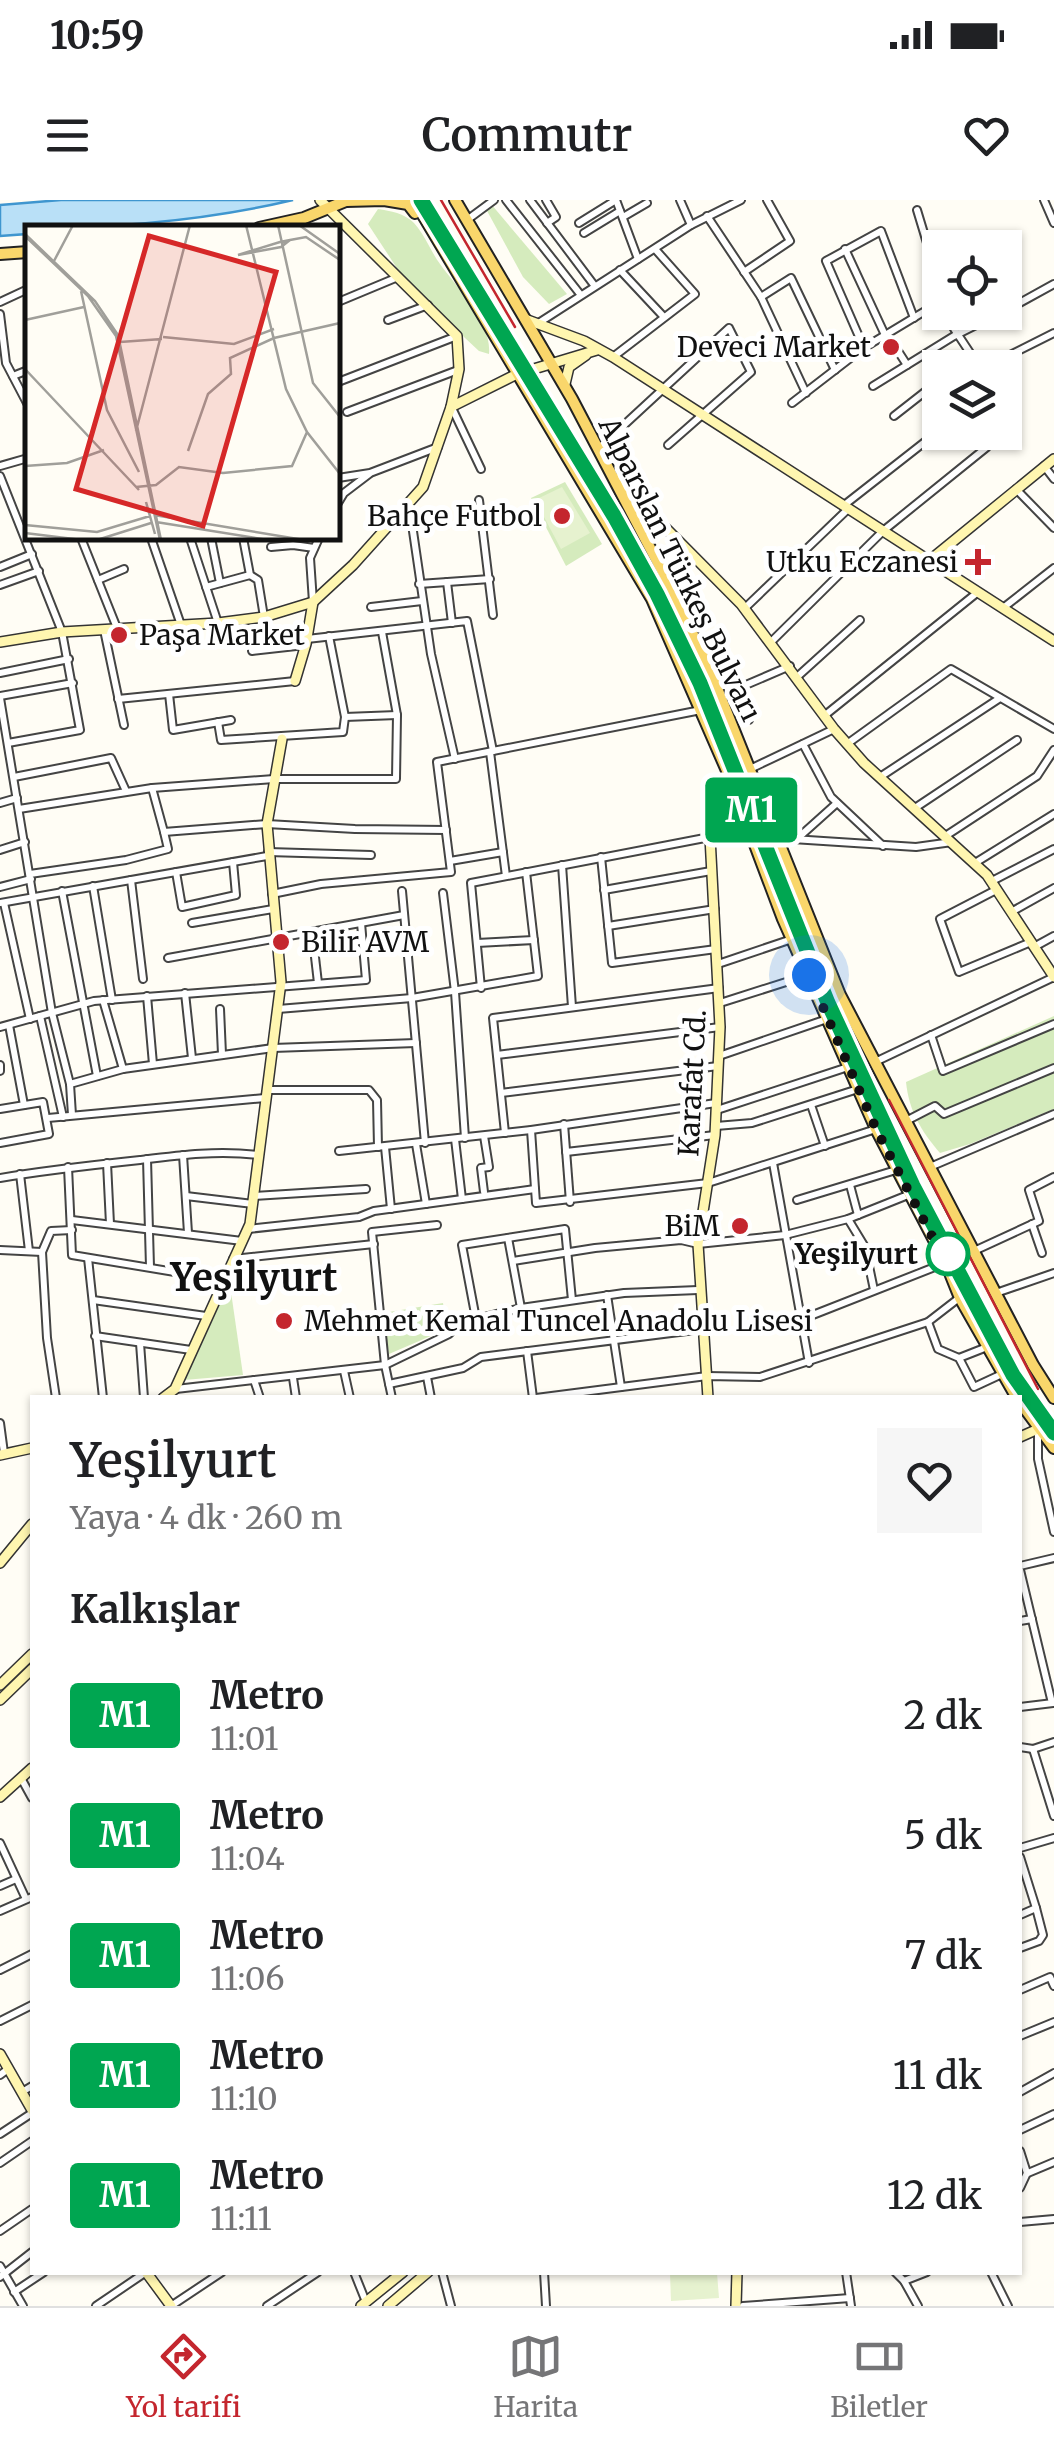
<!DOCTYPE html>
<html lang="tr">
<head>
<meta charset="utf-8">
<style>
  body { margin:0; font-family:Merriweather,serif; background:#f6f6f6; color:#202124; height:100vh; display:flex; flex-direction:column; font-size:38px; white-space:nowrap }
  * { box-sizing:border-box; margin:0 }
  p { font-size:32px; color:#757577 }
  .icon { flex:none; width:55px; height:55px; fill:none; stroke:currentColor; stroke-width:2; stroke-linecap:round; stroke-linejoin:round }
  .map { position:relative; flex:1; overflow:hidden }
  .panel { position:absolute; left:30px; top:1195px; width:992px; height:880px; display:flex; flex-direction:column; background:#fff; border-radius:0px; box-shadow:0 2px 8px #0004 }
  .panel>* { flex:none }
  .badge { padding:0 20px; border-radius:8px; font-size:35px; line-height:65px }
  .controls { position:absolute; left:922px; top:30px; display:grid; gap:20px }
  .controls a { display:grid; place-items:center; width:100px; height:100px; border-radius:0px; background:#fff; box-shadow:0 2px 8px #0004; font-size:50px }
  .you { position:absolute; width:50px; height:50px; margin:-25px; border:8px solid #fff; border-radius:50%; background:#1a73e8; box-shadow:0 0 0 15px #1a73e833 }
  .map>.badge { position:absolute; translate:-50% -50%; box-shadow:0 0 0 5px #fff }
  h2 { padding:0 40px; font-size:38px; line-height:90px }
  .round { display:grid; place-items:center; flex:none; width:105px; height:105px; border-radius:0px; background:#f6f6f6 }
  .head { display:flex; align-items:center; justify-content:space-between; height:170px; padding:0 40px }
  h1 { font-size:48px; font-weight:600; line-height:75px }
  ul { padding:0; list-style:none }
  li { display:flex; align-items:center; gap:30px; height:120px; padding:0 40px }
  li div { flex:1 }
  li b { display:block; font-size:38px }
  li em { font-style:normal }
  li .badge { min-width:110px; font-weight:700; text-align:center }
  .status { display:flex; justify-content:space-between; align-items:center; height:70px; padding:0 50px; background:#fff; direction:ltr }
  .status svg { height:28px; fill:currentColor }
  header { display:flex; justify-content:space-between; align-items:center; height:130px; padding:0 40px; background:#fff; font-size:45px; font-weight:600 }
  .tabs { display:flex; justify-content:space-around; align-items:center; height:140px; border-top:2px solid #e0e0e0; background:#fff; font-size:28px; color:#757577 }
  .tabs a { display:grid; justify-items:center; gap:5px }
  .tabs .active { color:#c4262e }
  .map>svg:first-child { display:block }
</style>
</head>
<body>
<div class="status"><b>10:59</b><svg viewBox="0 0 49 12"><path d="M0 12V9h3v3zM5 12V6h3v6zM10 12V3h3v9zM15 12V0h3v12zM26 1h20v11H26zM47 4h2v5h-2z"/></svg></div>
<header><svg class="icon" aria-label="menu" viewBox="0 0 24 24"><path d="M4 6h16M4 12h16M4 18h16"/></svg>Commutr<svg class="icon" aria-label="heart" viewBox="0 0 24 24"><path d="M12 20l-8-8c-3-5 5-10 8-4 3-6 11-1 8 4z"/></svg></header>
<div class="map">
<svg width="1054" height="2106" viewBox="0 0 1054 2106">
  <rect width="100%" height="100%" fill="#fffdf5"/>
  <g fill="#d5ebbd">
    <polygon points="491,4 567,94 549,104 523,77 486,9"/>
    <path d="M378,9C391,11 404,13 414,23C425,35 431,52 440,64C457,88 492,122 489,154L479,151L408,85L368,24Z"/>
    <polygon points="565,282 602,344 566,366 531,298"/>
    <path d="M1054,816V909L970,944L940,953C921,931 909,911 906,882Z"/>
    <polygon points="230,1085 243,1175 184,1180 222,1090"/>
    <polygon points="443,1103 447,1129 389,1154 383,1113"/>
  </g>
  <g fill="#e6f2cf">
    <polygon points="562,287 590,333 561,349 535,300"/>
    <polygon points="670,2073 717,2073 719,2098 671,2101"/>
  </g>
  <path fill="#b9e0f7" stroke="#3f96cf" stroke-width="2.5" d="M61,0H293C204,21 118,28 28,28L27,34L0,36V5Z"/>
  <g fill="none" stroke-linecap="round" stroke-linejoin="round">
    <g stroke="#444" stroke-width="10">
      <g id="street">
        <polyline points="506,0 580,94"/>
        <polyline points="530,0 594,85"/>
        <polyline points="546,0 556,17 547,23"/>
        <polyline points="616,0 638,59"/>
        <polyline points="680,0 691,25"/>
        <polyline points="1044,0 1054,23"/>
        <polyline points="917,10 940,86"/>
        <polyline points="707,16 761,97 806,193"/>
        <polyline points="623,17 647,3"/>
        <polyline points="467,20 494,0"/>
        <polyline points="579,23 616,0"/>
        <polyline points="584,33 620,11"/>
        <polyline points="845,49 885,135"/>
        <polyline points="620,70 663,116"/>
        <polyline points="744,72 790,41 767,0"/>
        <polyline points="761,97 791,78 835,170"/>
        <polyline points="0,102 28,89"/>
        <polyline points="338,102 398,77"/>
        <polyline points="1005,111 1054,84"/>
        <polyline points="943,112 980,168"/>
        <polyline points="0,114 6,163 28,205"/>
        <polyline points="388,120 428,105"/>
        <polyline points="537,124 691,25 741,0"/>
        <polyline points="887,134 907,165"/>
        <polyline points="864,148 826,61 881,31 914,118"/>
        <polyline points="613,157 695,94 655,49"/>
        <polyline points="955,168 972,155"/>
        <polyline points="984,168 1054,133"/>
        <polyline points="13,176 28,170"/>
        <polyline points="338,182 457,136"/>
        <polyline points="873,186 954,136 1002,112"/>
        <polyline points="792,203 862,149 940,102"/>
        <polyline points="452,208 481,269"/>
        <polyline points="347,212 458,170"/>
        <polyline points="894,216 940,180"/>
        <polyline points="598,249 729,128 751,172 668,245"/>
        <polyline points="0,266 28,258"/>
        <polyline points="1044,266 1054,279"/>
        <polyline points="0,276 62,432 80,530 8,543"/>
        <polyline points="338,278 370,273 438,247"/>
        <polyline points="1016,289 1054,328"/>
        <polyline points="479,300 493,415"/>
        <polyline points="338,303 344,293 369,274"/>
        <polyline points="409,304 431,454 455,559"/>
        <polyline points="843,306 940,230"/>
        <polyline points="81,338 117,428"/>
        <polyline points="151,338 181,425"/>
        <polyline points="190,338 218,423"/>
        <polyline points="211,338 220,383"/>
        <polyline points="243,338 250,375 258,380 264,417"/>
        <polyline points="271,347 293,345 314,348"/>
        <polyline points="0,367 32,354"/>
        <polyline points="98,380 124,369"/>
        <polyline points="447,382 452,423"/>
        <polyline points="419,384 490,379"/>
        <polyline points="0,385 39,371"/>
        <polyline points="206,387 250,375"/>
        <polyline points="313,402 310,358 319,338"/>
        <polyline points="371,407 422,401"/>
        <polyline points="745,408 848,309"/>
        <polyline points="1003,408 1054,368"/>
        <polyline points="104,430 124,525"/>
        <polyline points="307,439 467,421 493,551"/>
        <polyline points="771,442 883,331 987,247 975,232"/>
        <polyline points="252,451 305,445"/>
        <polyline points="0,473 69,459"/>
        <polyline points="797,477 860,420"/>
        <polyline points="169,494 173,530 231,520"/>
        <polyline points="0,496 73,483"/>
        <polyline points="0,498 52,813 70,884"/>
        <polyline points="118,499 295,481"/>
        <polyline points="824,516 978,392"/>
        <polyline points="345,517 397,515"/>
        <polyline points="749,520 741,487 790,466"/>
        <polyline points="218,522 221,540 343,532 345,517 329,436"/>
        <polyline points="803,544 831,597 883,646"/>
        <polyline points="847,544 951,469 1054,529"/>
        <polyline points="490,552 506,676"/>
        <polyline points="750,569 834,529"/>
        <polyline points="14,577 111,558 126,591"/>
        <polyline points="880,577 1000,498"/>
        <polyline points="152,588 164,632 267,624 355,629 446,630"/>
        <polyline points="0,603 17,598"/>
        <polyline points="915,608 1017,540"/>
        <polyline points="19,609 152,588 274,579 396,579 397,515 382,432"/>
        <polyline points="947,635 1037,576 1054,550"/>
        <polyline points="777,638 916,647 952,642"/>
        <polyline points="798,638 837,603"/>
        <polyline points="0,650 25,642"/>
        <polyline points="268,652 371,655"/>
        <polyline points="601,657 612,763 716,749"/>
        <polyline points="450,661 503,652"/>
        <polyline points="975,663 1054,614"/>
        <polyline points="562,665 572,807"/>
        <polyline points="176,672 182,707 236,695 233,662"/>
        <polyline points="30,674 126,660 168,649 164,632"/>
        <polyline points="131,680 143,779"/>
        <polyline points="992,681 1054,649"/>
        <polyline points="93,686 112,800"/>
        <polyline points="0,687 31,679"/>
        <polyline points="604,690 711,671"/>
        <polyline points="996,690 940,719 959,772 1031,742"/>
        <polyline points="62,691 97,876"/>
        <polyline points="402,691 425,943"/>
        <polyline points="443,693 455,792 465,938"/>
        <polyline points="272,694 321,684 451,672 437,562 701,510"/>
        <polyline points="0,703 267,656"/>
        <polyline points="4,703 30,819"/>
        <polyline points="1011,712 1054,688"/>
        <polyline points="192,723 273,709"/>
        <polyline points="608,726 715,709"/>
        <polyline points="312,731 318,783"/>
        <polyline points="477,743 534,740"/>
        <polyline points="1034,747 1054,736"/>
        <polyline points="168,758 404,715"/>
        <polyline points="718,764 792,739"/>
        <polyline points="481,788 471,683 710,637"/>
        <polyline points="185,793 192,858"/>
        <polyline points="147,796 153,864"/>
        <polyline points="103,800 123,869 273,848 416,843"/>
        <polyline points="720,803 808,775"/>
        <polyline points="220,809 222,854"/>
        <polyline points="278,809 412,798 538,776 526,672"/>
        <polyline points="40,816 63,917"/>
        <polyline points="9,825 24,905"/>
        <polyline points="0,827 94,801 366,780 361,723"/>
        <polyline points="931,835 943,871 1054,824"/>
        <polyline points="497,855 720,827"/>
        <polyline points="719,856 827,819"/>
        <polyline points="875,862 1054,777"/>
        <polyline points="0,865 0,871"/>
        <polyline points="267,890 369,890 377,900 378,947"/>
        <polyline points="501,893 718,866"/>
        <polyline points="811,905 825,946"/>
        <polyline points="0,909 43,902 49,934 0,943"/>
        <polyline points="717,910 848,867"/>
        <polyline points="72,915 70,884 123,869"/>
        <polyline points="48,918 265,898"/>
        <polyline points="906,921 935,906 944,914 1054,868"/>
        <polyline points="564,924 570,1002"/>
        <polyline points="716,926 752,923 858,889"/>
        <polyline points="531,930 536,1003 708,983 876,929"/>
        <polyline points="505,933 493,818 719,788"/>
        <polyline points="455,939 462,999"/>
        <polyline points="416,944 426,1004"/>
        <polyline points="385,947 391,1009"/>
        <polyline points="339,951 531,930 716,903"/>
        <polyline points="566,952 715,935"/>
        <polyline points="183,955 188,1033"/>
        <polyline points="147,959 150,1067"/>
        <polyline points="107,963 110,1024"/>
        <polyline points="773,963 809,1163"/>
        <polyline points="68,967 72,1055 223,1080"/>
        <polyline points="930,967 1054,914"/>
        <polyline points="20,974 29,1051"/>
        <path d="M0,978C47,970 93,965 140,960C180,955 218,950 258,955"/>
        <polyline points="850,985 858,1015"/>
        <polyline points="484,992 481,968 489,967 484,936"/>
        <polyline points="186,996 253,1004"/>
        <polyline points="253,996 366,989"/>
        <polyline points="797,1000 896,970"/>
        <polyline points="848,1019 865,1047 874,1090"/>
        <polyline points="72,1020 242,1041"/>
        <polyline points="1032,1024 1042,1053"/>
        <polyline points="248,1029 359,1017 374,1011 535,989"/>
        <polyline points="508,1038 521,1108"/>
        <polyline points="0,1050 42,1052"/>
        <polyline points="974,1051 1039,1021 1029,990 1054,977"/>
        <polyline points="88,1058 103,1198"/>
        <polyline points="233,1059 374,1044"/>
        <polyline points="513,1061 595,1048 681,1040 698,1044 785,1035 848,1019 908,995"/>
        <polyline points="996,1093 1054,1073"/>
        <polyline points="607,1095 621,1187"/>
        <polyline points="93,1100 206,1116"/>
        <polyline points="476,1119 462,1045 565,1029 572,1100"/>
        <polyline points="800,1120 945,1063"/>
        <polyline points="928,1122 938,1149 959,1158 974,1187 1002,1174"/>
        <polyline points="95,1136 191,1150"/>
        <polyline points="140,1143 144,1198"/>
        <polyline points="527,1151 533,1198"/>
        <polyline points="959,1158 987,1147"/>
        <polyline points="344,1171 350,1198"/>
        <polyline points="427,1177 431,1198"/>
        <polyline points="293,1178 296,1198"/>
        <polyline points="254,1180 260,1198"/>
        <polyline points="389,1184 463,1168 481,1157 703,1129"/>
        <polyline points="176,1189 385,1165 449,1134 461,1122 476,1119 521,1108 624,1093 698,1090"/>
        <polyline points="56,1198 47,1138 42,1052 51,1031 72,1030"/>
        <polyline points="392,1198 385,1165 372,1032 437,1025"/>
        <polyline points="536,1198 707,1176 760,1177 928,1122 959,1098"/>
        <polyline points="0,1223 4,1253"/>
        <polyline points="1038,1230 1038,1259 1054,1332"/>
        <polyline points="1020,1366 1054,1358"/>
        <polyline points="1020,1370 1052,1503"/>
        <polyline points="1020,1421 1032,1419"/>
        <polyline points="1020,1507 1053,1503"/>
        <polyline points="1020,1547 1033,1549 1054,1542"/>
        <polyline points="1033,1549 1054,1616"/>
        <polyline points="21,1578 32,1598"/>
        <polyline points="0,1643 26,1699"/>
        <polyline points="1020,1648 1054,1638"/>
        <polyline points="1020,1657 1036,1708 1020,1715"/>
        <polyline points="0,1686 16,1679"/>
        <polyline points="0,1711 32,1697"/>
        <polyline points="1020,1748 1039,1741 1043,1735 1036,1708"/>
        <polyline points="0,1770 32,1754"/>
        <polyline points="1020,1790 1050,1777 1054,1786"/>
        <polyline points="0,1821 32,1805"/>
        <polyline points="1020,1836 1054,1822"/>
        <polyline points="0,1875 8,1869"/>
        <polyline points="22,1892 32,1886"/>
        <polyline points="1020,1892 1054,1873"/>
        <polyline points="1020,1930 1054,1914"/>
        <polyline points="0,1934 32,1913"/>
        <polyline points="1020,1951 1027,1973 1020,1988"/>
        <polyline points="0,1963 32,1941"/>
        <polyline points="1028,1973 1054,1962"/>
        <polyline points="1020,2022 1054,2019"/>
        <polyline points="0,2031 32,2009"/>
        <polyline points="0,2066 23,2106"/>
        <polyline points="354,2072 366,2102"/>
        <polyline points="442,2072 451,2106"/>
        <polyline points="544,2072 546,2106"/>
        <polyline points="846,2072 851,2106"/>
        <polyline points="895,2072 904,2081 918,2106"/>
        <polyline points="991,2072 1008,2106"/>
        <polyline points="0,2077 32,2052"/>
        <polyline points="904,2081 927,2072"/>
        <polyline points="14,2092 44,2072"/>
        <polyline points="96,2106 146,2072"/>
        <polyline points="171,2106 222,2072"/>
        <polyline points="267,2106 318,2072"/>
        <polyline points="743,2106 850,2098"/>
      </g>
    </g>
    <g stroke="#333" stroke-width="12">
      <g id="secondary">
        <polyline points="525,119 584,141 613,157 1054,441"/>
        <polyline points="565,184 569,167 586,155"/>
        <polyline points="451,207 517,174 597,150"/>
        <polyline points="616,278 741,404 834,529 864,563 987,675 1054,777"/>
        <polyline points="929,361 1054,259"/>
        <polyline points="0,442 62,432 218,423 264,417 313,402 353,365 423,287 451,207 459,169 457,136 320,0"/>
        <polyline points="295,481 306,444 313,402"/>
        <polyline points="163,1198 175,1189 250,1024 281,782 267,624 282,539"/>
        <polyline points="708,1198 698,1044 715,935 720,827 710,637 719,584 728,573"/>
        <polyline points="1020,1237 1038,1229"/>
        <polyline points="0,1255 32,1248"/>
        <polyline points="0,1363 32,1324"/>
        <polyline points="0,1485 32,1454"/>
        <polyline points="0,1500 32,1469"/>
        <polyline points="0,1597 32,1568"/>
        <polyline points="0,1854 32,1910"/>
        <polyline points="146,2072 171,2106"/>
        <polyline points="361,2106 403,2072"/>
        <polyline points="388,2106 428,2072"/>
        <polyline points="736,2106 737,2072"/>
      </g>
    </g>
    <g stroke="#222" stroke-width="14">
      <g id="primary">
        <polyline points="414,0 652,399 728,573 783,719 876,929 946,1063 960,1098 1017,1198"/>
        <polyline points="455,0 572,199 670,386 711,473 840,795 1033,1165 1054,1198"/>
        <polyline points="346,1 384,0 408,4 415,13"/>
        <polyline points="259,28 304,18 348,0"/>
        <polyline points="0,54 28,52"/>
        <polyline points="1020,1202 1054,1248"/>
      </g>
    </g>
    <use href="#street" stroke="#fff" stroke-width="6"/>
    <use href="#secondary" stroke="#fff6b0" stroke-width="9"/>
    <use href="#primary" stroke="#f9d66b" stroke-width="10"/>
    <g stroke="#c4262e" stroke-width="2.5">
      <polyline points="421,0 614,317 657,394 700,483 828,803 913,986 1013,1175 1054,1233"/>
      <polyline points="441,0 515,127"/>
      <polyline points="889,900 1038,1189"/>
    </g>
  </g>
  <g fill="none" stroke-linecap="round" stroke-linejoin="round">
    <g stroke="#fff" stroke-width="22">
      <polyline id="line" points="421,0 614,316 657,394 700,483 828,803 913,986 1013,1175 1054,1233"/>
    </g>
    <use href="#line" stroke="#00a651" stroke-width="15"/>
    <polyline stroke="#111" stroke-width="10" stroke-dasharray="0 18" points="809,775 876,929 946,1063 948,1054"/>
  </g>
  <g fill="#c4262e" stroke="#fff" stroke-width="4">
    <circle cx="891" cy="147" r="10"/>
    <circle cx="562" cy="316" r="10"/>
    <path d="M973 347h10v10h10v10h-10v10h-10v-10h-10v-10h10z"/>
    <circle cx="119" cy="435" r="10"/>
    <circle cx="281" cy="742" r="10"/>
    <circle cx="740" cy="1026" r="10"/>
    <circle cx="284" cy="1121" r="10"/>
  </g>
  <circle fill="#fff" stroke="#00a651" stroke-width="5" cx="948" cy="1054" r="20"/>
  <g text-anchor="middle" stroke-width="10" stroke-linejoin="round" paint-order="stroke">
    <g font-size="28" fill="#111" stroke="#fff" text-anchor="end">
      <text x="871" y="157">Deveci Market</text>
      <text x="542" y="326">Bahçe Futbol</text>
      <text x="958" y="372">Utku Eczanesi</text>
      <text x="139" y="445" text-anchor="start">Paşa Market</text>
      <text x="301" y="752" text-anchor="start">Bilir AVM</text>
      <text x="720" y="1036">BiM</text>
      <text x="304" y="1131" text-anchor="start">Mehmet Kemal Tuncel Anadolu Lisesi</text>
    </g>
    <g font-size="28" fill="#111" stroke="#fff">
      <text transform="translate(680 369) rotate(64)" y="10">Alparslan Türkeş Bulvarı</text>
      <text transform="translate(692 883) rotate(-87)" y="10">Karafat Cd.</text>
    </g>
    <g font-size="28" font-weight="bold" fill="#111" stroke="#fff" text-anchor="end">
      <text x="918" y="1064">Yeşilyurt</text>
    </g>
    <g font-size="38" font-weight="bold" fill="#111" stroke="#fff">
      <text x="254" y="1091">Yeşilyurt</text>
    </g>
  </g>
  <g transform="translate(25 25)">
    <rect width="315" height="315" fill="#fffdf5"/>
    <path fill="none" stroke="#a09f9a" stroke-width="2.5" d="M221,0L261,164L282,207L315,249M253,0L288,158L315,192M274,0L315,29M0,9L70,76L93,110L136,315M0,11L63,71L91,111L135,315M265,15L256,22L213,30L255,17ZM265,15L281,12L315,35M29,36L48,0M56,66L82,185L114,247M0,95L59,82M138,112L209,119L249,104M95,117L137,114M0,144L114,265M111,206L165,0M163,226L183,169L206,149L205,133L249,113L315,98M0,241L42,238L79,225M111,262L131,260L154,242L198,248L267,241L282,207M121,277L130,309M129,290L279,315M131,297L243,315M0,300L72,307L125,291M0,308L57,315M72,315L126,298"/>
    <path fill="#d62828" fill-opacity="0.15" stroke="#d62828" stroke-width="5" d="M124,11L251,47L178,301L51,264Z"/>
    <rect width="315" height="315" fill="none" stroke="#111" stroke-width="5"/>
  </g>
</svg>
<div class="controls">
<a><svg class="icon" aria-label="locate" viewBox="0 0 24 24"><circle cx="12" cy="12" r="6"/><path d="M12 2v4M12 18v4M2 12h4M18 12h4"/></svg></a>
<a><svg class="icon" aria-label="layers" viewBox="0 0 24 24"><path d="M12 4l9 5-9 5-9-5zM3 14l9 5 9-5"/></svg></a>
</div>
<div class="you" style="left:809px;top:775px"></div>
<b class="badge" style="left:751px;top:610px;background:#00a651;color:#fff">M1</b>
<section class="panel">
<div class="head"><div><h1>Yeşilyurt</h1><p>Yaya · 4 dk · 260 m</p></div><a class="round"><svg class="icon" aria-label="heart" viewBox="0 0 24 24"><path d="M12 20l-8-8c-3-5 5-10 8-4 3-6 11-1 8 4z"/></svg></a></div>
<h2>Kalkışlar</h2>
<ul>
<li><span class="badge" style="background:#00a651;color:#fff">M1</span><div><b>Metro</b><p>11:01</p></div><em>2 dk</em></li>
<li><span class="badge" style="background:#00a651;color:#fff">M1</span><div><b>Metro</b><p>11:04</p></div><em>5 dk</em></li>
<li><span class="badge" style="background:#00a651;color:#fff">M1</span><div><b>Metro</b><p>11:06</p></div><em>7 dk</em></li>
<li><span class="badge" style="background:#00a651;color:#fff">M1</span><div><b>Metro</b><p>11:10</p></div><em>11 dk</em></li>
<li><span class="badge" style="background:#00a651;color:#fff">M1</span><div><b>Metro</b><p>11:11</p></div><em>12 dk</em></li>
</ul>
</section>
</div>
<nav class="tabs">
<a class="active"><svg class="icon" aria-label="directions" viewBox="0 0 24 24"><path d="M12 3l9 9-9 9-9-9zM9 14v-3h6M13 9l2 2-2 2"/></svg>Yol tarifi</a>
<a><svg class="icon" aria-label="map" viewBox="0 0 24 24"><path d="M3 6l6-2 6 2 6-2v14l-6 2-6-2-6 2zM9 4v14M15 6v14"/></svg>Harita</a>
<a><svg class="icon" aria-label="tickets" viewBox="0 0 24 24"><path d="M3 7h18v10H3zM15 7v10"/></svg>Biletler</a>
</nav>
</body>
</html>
